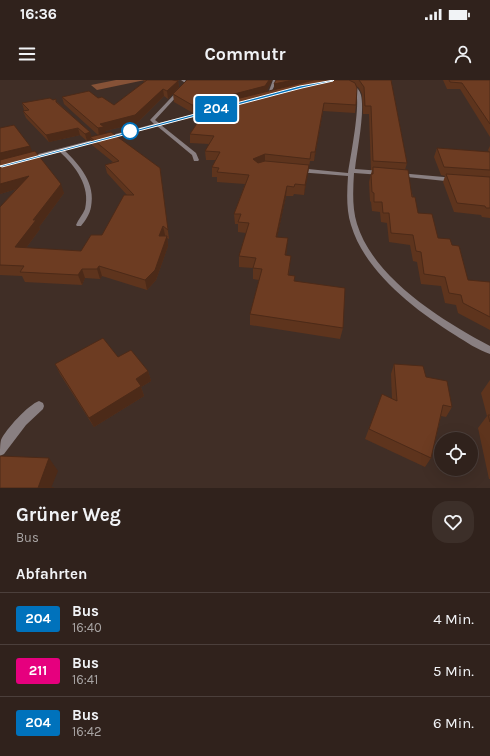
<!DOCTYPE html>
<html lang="de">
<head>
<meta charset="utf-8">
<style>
  body { margin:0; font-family:Karla,sans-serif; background:#3c2f29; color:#f1f3f6; height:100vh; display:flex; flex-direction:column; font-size:15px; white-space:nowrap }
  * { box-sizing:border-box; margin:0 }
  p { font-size:13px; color:#a8a4a3 }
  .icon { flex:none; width:22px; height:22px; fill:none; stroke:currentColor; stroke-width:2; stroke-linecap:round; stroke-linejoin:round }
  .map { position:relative; height:408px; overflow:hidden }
  .drawer { display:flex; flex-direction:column; background:#30221c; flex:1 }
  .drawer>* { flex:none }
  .badge { padding:0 8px; border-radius:3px; font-size:14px; line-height:26px }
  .controls { position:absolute; left:434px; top:352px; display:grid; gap:8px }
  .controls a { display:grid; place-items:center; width:44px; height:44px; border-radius:50%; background:#30221c; box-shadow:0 4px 16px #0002,0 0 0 1px #4b3f3b; font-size:20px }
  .map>.badge { position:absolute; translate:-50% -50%; box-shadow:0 0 0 2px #fff }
  h2 { padding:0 16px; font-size:15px; line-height:36px }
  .round { display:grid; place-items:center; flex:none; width:42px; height:42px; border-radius:16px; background:#3c2f29 }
  .summary { display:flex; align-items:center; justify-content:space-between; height:68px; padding:0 16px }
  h1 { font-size:19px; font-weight:700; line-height:30px }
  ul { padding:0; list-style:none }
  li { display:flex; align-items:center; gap:12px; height:52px; padding:0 16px; border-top:1px solid #4b3f3b }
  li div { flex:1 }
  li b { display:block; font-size:15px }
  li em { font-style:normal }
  li .badge { min-width:44px; font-weight:700; text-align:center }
  .status { display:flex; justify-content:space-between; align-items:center; height:28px; padding:0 20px; background:#30221c; direction:ltr }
  .status svg { height:11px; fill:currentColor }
  header { display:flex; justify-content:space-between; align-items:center; height:52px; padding:0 16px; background:#30221c; font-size:18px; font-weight:700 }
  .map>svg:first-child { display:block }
</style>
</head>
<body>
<div class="status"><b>16:36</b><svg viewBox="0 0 49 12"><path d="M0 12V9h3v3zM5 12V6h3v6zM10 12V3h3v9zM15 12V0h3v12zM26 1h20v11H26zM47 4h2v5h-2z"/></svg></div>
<header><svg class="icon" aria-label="menu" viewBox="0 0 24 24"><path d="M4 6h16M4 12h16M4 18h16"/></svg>Commutr<svg class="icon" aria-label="person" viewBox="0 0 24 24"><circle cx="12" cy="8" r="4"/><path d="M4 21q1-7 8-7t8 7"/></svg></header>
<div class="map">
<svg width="490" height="408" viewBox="0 0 490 408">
  <rect width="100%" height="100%" fill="#402e26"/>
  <polygon fill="#865237" points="116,0 145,0 97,10 91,5"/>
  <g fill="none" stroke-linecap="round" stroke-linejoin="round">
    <g fill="#897f81" fill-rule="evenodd">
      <path d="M181,0H185L189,3L155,40L159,43L212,30V32L161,45L196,73L199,80L198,81H194L192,75L157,46L64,70C80,85 96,104 91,127C90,134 85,141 81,146H77L76,145C78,140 83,134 85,129C91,106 75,86 60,72L29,80L27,79V77L154,44L150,40L185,3Z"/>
      <polygon points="273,0 277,0 270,15 267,16"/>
      <path d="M339,0C347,0 359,6 361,15C365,33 357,70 355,89L382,91L385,93L382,95L354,93C353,110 352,128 357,144C374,199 443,241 490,266V274C478,270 466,262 455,255C415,230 365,192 351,145C346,129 347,112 348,96L298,92L295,90L298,88L348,93C350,79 362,19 355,10C352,5 344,3 339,0Z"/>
      <polygon points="399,93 455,98 458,100 455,102 397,96 397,94"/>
      <path d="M39,321L43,323L44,326L43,329L26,345L4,374L0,376C0,371 0,364 1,360C6,349 28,325 39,321Z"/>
    </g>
  </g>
  <g fill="#5e341d">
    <polygon points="143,0 179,0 178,1 179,7 168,19 164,16 137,43 105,51 105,53 160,88 169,159 167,158 168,166 156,200 147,210 102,196 100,199 85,198 82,205 25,202 22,196 0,195 0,127 16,109 0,114 32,72 64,113 39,147 40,149 26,168 81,171 102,155 127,115 107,93 105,85 113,82 92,65 91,60 87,61 80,55 49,62 26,38 23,31 26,31 24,30 22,23 53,20 57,22 90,52 91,57 98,55 64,24 62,17 98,18 114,25 144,2"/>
    <polygon points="187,0 272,0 266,12 274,10 276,0 391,0 407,83 405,90 418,133 438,158 452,165 468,200 490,202 490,250 458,233 456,225 445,223 441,206 421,204 417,182 413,181 410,165 389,162 387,143 381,142 380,132 372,131 371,122 370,121 369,102 372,90 371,90 369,34 363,34 362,14 359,8 355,5 356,25 355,33 323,31 314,81 310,81 304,115 294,114 293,116 286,116 277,157 287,169 286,175 290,186 289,195 343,248 340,259 250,245 250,234 259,200 253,199 253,188 239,187 239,176 246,153 238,152 238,144 235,144 234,134 245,104 217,102 217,97 212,97 212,87 216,80 206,80 205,71 209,64 190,63 190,54 201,37 200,36 200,31 193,33 174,22 173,14"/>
    <polygon points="443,0 490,0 490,57 460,9 447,9"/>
    <polygon points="490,66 490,138 482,137 481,135 454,132 443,102 445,96 441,95 434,77 437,68 489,72 488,70"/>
    <polygon points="118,277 148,291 151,301 141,307 144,316 94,347 60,294 55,284"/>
    <polygon points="394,284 426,297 452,327 446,337 441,336 431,378 425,387 365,359 382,314 392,319 391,294"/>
    <polygon points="490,300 490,399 489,399 478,348 487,336 481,313"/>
  </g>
  <g fill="#4c2a18">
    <polygon points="172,0 179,0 178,1 179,7 168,19 167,11"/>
    <polygon points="269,0 272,0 265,14 199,28 200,31 193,33 192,25"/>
    <polygon points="293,0 322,0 274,12 274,4"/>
    <polygon points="163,9 164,16 137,43 105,51 106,55 99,56 98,48 100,44"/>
    <polygon points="324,23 323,31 314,81 315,72"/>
    <polygon points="78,48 80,55 49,62 46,55"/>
    <polygon points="90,52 92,58 90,57 91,60 87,61 85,54"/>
    <polygon points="30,66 33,74 0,82 0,73"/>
    <polygon points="265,74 265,84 253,88 253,79"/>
    <polygon points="309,85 308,94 304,115 305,105"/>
    <polygon points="29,96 32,104 0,114 0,104"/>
    <polygon points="61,104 64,113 39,147 40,149 20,176 15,167 33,140"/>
    <polygon points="287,106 286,116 275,167 276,157"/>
    <polygon points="163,146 165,155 161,166 159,156"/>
    <polygon points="167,156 168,166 156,200 147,210 145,200"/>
    <polygon points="288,158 287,169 284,186 285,175"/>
    <polygon points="99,186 102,196 100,199 97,189"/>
    <polygon points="82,189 85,198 82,205 78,195"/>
    <polygon points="148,291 151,301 141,307 144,316 94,347 89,338 136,299"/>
    <polygon points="49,378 58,391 51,408 38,408"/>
  </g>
  <g fill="#6d3c22" stroke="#4c2a18">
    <polygon points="147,0 172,0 178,1 167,11 163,9 135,35 100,44 104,47 98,48 62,17 89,11 98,18 102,17 114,25"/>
    <polygon points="187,0 269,0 265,6 192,25 173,14"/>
    <polygon points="276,0 293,0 274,4"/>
    <polygon points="314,0 349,0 355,3 357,8 356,25 324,23 315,72 311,72 310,79 265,74 253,79 258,83 265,81 309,85 305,105 295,104 294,107 287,106 276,157 288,158 285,175 291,176 288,195 295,196 294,201 345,208 343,248 250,234 262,189 253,188 256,178 239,176 249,143 238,142 241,134 234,134 249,95 217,92 219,88 212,87 220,72 205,71 214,56 190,54 205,31 199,28"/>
    <polygon points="359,0 391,0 407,83 373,81 371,26 365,26 364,7"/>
    <polygon points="449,0 490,0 490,44 462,3 450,2"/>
    <polygon points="50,18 53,20 56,19 56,22 90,52 85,54 78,48 46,55 23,31 29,30 22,23"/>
    <polygon points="14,45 30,66 0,73 0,48"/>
    <polygon points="111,52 160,88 168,150 163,146 159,156 167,156 155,190 145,200 99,186 97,189 82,189 78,195 20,192 24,186 0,185 0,127 29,96 0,104 0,80 35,71 61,104 33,140 36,140 15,167 81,171 91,155 102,155 124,115 134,115 105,85 119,81 90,57"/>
    <polygon points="437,68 490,72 490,90 444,87"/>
    <polygon points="373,87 408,90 412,117 415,117 418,133 432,134 438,158 450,159 452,165 459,166 468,200 490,202 490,237 463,223 461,215 449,213 445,197 424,194 421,172 416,171 413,155 391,153 389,133 383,133 382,122 374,122 374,113 372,112 371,94 373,94"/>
    <polygon points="446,94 490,97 490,128 486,128 485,126 457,123"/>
    <polygon points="103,258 118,277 131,270 148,291 136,299 141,306 89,338 55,284"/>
    <polygon points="394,284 423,286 426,297 447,301 452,327 443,325 431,378 369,349 382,314 397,321"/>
    <polygon points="488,335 490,335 490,342"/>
    <polygon points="0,376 49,378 38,408 54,408 0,408"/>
  </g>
  <polygon fill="#0072bc" stroke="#fff" points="333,1 302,8 2,87 0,86 300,6 334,0"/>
  <circle fill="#fff" stroke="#0072bc" stroke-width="2" cx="130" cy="51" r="8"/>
</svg>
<div class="controls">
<a><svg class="icon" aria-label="locate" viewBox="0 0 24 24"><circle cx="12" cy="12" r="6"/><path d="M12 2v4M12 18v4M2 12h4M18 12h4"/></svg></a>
</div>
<b class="badge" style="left:216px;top:29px;background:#0072bc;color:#fff">204</b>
</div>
<section class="drawer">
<div class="summary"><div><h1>Grüner Weg</h1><p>Bus</p></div><a class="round"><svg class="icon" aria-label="heart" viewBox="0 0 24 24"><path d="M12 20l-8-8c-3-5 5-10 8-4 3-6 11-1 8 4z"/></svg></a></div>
<h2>Abfahrten</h2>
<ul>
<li><span class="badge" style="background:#0072bc;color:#fff">204</span><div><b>Bus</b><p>16:40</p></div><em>4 Min.</em></li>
<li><span class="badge" style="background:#e6007e;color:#fff">211</span><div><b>Bus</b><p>16:41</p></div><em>5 Min.</em></li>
<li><span class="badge" style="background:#0072bc;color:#fff">204</span><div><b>Bus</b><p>16:42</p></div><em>6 Min.</em></li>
</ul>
</section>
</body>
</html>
